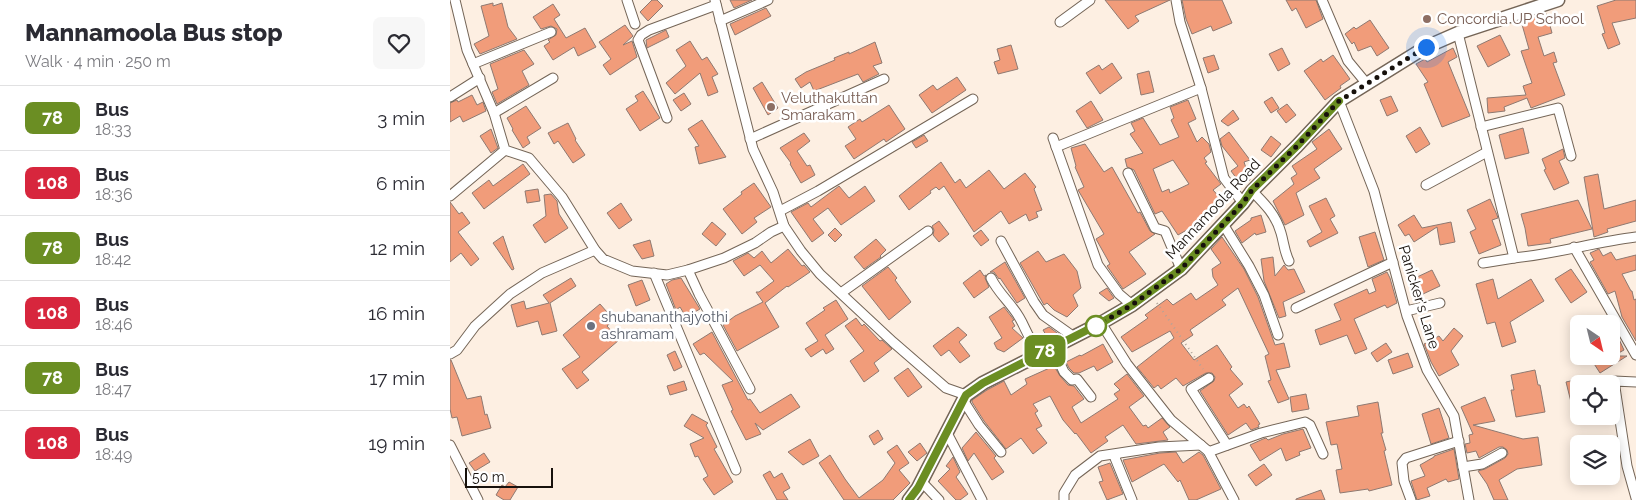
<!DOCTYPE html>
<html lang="en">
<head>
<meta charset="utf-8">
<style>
  body { margin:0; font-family:Raleway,sans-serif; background:#f7f7f7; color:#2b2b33; height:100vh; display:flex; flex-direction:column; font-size:19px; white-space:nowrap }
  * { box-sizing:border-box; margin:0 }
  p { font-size:16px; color:#7c7c81 }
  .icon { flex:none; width:28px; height:28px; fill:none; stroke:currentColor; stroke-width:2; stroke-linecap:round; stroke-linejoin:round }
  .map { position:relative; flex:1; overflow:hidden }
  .panel { display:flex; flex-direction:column; background:#fff; width:450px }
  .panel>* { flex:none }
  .badge { padding:0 10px; border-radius:8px; font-size:18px; line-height:32px }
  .needle { width:32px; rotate:145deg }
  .fabs { position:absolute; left:1120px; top:315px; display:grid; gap:10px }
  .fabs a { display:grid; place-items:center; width:50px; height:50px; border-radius:8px; background:#fff; box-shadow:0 2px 12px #0003; font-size:25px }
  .scale { position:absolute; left:15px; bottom:12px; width:88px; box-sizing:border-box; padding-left:5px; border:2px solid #17110c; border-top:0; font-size:14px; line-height:18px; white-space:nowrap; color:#17110c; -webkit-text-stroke:4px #fff; paint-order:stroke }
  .you { position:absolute; width:25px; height:25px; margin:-12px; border:4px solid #fff; border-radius:50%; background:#1a73e8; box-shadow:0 0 0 8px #1a73e833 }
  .map>.badge { position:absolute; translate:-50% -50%; box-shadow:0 0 0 2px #fff }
  .round { display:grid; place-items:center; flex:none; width:52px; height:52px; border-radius:8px; background:#f7f7f7 }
  .overview { display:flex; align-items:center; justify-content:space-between; height:85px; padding:0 25px }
  h1 { font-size:24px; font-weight:800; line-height:38px }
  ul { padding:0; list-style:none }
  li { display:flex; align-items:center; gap:15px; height:65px; padding:0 25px; border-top:1px solid #e1e1e2 }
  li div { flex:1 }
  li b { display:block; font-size:19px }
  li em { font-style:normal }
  li .badge { min-width:55px; font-weight:700; text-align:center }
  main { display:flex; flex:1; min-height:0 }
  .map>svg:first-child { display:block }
</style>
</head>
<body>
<main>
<section class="panel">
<div class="overview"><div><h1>Mannamoola Bus stop</h1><p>Walk · 4 min · 250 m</p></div><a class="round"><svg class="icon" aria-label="heart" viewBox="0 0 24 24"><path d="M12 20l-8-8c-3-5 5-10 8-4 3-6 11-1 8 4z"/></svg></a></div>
<ul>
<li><span class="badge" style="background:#6b8e23;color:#fff">78</span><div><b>Bus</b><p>18:33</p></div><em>3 min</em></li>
<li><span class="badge" style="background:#d7263d;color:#fff">108</span><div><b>Bus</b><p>18:36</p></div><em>6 min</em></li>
<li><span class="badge" style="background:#6b8e23;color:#fff">78</span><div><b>Bus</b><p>18:42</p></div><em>12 min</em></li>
<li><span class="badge" style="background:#d7263d;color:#fff">108</span><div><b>Bus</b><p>18:46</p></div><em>16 min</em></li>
<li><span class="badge" style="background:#6b8e23;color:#fff">78</span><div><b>Bus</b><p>18:47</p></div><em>17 min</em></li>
<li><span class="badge" style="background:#d7263d;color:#fff">108</span><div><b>Bus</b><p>18:49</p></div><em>19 min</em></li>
</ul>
</section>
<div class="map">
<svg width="1186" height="500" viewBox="0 0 1186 500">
  <rect width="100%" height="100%" fill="#fdefe2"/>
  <g fill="#f19c7a" stroke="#8e7971" fill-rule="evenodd">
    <polygon points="202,0 207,0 213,6 198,21 190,12"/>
    <polygon points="280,0 302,0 284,8"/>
    <polygon points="655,0 720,0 685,16 689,21 678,29"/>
    <polygon points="732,0 772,0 782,23 763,31 761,26 742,34 736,19"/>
    <polygon points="836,0 866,0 873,19 856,28 846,8 842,11"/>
    <polygon points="1166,0 1186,0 1186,18 1162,23 1170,44 1158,49 1152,34 1155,33 1147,6"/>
    <polygon points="43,3 43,6 52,3 58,27 67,39 30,54 24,44 39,36 31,6"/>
    <polygon points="103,4 110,15 104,19 116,38 135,28 146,47 128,56 124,47 103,60 94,46 100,42 98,40 106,35 107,29 101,26 91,29 83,17"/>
    <polygon points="316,8 321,16 285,35 280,24"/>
    <polygon points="1097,14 1102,33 1088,37 1094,56 1104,52 1107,62 1103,63 1115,95 1081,108 1077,98 1054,107 1055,111 1038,113 1037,98 1076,95 1073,86 1082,83 1071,51 1079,49 1071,21"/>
    <polygon points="920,20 939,48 927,56 921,46 908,51 904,42 902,44 895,34 904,27 906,29"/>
    <polygon points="175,25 183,36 173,45 182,41 187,57 160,75 153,65 161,59 149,42"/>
    <polygon points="216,30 219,37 197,48 196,40"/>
    <polygon points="1050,35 1060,55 1038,67 1027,46"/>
    <polygon points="240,41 252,60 257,57 268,74 262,77 268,92 258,96 250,73 225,94 216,83 236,66 226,50"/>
    <polygon points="425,42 432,63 423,66 429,74 413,82 408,74 364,91 360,82 351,88 345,79 356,72 385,60 384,58 399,52 399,54"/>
    <polygon points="561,45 568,69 548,74 544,62 550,60 547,49"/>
    <polygon points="832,48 840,64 828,71 819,54"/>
    <polygon points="1003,48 1007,57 998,62 1020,116 992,127 974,84 978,82 966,64 975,59 977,62"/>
    <polygon points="74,50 84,64 72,71 79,85 47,104 42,92 48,89 40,64"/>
    <polygon points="764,55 769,69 758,73 753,58"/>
    <polygon points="883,55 900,79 890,86 891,88 875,100 854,71 871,59 873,62"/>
    <polygon points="662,63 672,78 650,94 636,73 649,65 652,70"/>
    <polygon points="699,71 704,92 691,95 687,74"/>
    <polygon points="507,77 516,90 482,113 469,95 483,85 487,90"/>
    <polygon points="312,82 328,108 318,115 303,88"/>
    <polygon points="193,91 210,118 190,131 176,109 188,101 185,96"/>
    <polygon points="234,93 241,104 231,111 223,100"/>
    <polygon points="22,95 27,105 33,102 36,111 13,122 10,116 0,122 0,103 7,100 8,102"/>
    <polygon points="941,96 948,111 937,116 930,100"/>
    <polygon points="822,97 829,108 821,113 814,102"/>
    <path d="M738,100L746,119L738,123L747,142L752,137L759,144L761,152L754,158L757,162L755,163L771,184L763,190L773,201L760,214L761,216L728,235L712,211L705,214L684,170L677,167L675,159L693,153L680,134L685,131L681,123L693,118L710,145L729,137L721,120L724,118L720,107ZM723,160L739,184L720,193L719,189L712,192L703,169Z"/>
    <polygon points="641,101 653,120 637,128 626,111"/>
    <polygon points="837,104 846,115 836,123 827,111"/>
    <polygon points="439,105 455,129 436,142 434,139 404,159 395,146 406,139 398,127 410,119 412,122"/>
    <polygon points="76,106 91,128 77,137 80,143 73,148 62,130 63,129 57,118"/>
    <polygon points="783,110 789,119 778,126 771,121"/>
    <polygon points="252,120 276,157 249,164 245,147 249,146 238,129"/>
    <polygon points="118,123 126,139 125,140 135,155 123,163 108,141 104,144 98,133"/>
    <polygon points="970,127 980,144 966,153 956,136"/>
    <polygon points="1073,128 1079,153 1055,159 1049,135"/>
    <polygon points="41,129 48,148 41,153 30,136"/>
    <polygon points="879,129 892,149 864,169 870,178 846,193 854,215 835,225 823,201 844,184 841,178 847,174 842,166 867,149 862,142"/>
    <polygon points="779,132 800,160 794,162 800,180 799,181 794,174 787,179 781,171 788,166 772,146 770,139"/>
    <polygon points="354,133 360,141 347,151 357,166 360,165 365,175 351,183 340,164 341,163 330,148"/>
    <polygon points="474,135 478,141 466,148 462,142"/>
    <polygon points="821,136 831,144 821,157 811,150"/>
    <polygon points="635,144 654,172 662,167 688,213 690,212 700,231 705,234 679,252 696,274 673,289 657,266 660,264 646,239 654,234 628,190 634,187 625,167 626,166 621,148"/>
    <polygon points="1113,149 1115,158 1109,161 1119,183 1104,190 1094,170 1096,169 1092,159"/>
    <polygon points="491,162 505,183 510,179 516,188 539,170 554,189 575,173 586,187 584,189 592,210 586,212 588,217 579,221 576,214 559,224 551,211 524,232 494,186 489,190 486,187 480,191 481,193 459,210 449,196"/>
    <polygon points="73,164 80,174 34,209 22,193 39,180 43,186"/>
    <polygon points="1148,174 1154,209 1186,200 1186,221 1157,229 1158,232 1144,237 1134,177"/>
    <polygon points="304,183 321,207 304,218 307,222 292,234 273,209 292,194 291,192"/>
    <polygon points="389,186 399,198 415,186 425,201 391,225 378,208 363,219 374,233 362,242 341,212 358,203 361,207"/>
    <polygon points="88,189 90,201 77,203 75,191"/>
    <polygon points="101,194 107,201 109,214 118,228 95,243 83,225 96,216 94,195"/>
    <polygon points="876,198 885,216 880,219 888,233 860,247 857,241 872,232 859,206"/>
    <polygon points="1040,199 1047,215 1048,218 1042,220 1051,245 1029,254 1020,232 1026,229 1017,210"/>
    <polygon points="1128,200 1142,229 1100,239 1101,243 1078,246 1075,228 1071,214"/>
    <polygon points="0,202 9,214 12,212 20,223 8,232 29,259 21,266 11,253 0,262"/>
    <polygon points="171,203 182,220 169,229 157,213"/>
    <polygon points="811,215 816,232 806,235 805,233 792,243 785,231 801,220 801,218"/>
    <polygon points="964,215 972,228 1001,222 1005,242 990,245 987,227 964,242 959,234 955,236 948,225"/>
    <polygon points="489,221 499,234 489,242 483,235 484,230 482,226"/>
    <polygon points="262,222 276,234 266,246 252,234"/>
    <polygon points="385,228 392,235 385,242 378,235"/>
    <polygon points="531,230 539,240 531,246 523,236"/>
    <polygon points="925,232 934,260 918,267 909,237"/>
    <polygon points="53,236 64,269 62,270 43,243"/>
    <polygon points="772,237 794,269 808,297 825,345 834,343 840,367 826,370 839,399 828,403 818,381 821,380 815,356 819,354 788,288 772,300 776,305 740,330 743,335 731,343 744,360 767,345 782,367 780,369 793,384 779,395 788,408 794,404 797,408 799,406 810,424 808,425 809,427 801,430 796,423 778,435 750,391 764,381 765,377 762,373 756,373 733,386 726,378 711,389 708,385 704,388 687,367 724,338 720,331 682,352 671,337 698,318 695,315 717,299 723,305 741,293 746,300 768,285 763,277 762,269 771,263 761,249"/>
    <polygon points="426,239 436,250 430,256 431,257 414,269 404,257"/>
    <polygon points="200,240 204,256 192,259 183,245"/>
    <polygon points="338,249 352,266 354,265 360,272 338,287 337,286 315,303 329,327 287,351 273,325 285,316 313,302 306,292 309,292 324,281 310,265 294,276 283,261 298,253 304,258 312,251 321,263"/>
    <polygon points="1149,249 1153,256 1161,252 1166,260 1186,255 1186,270 1172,274 1181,291 1182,291 1184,300 1186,299 1186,341 1172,317 1165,291 1158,294 1140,262 1144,260 1140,253"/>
    <polygon points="588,251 596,262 614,254 627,271 631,288 623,295 628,306 617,317 604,310 597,303 594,305 570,263"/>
    <polygon points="823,257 825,276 834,265 838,270 844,269 855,292 833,302 836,316 829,318 814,281 811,259"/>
    <polygon points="555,262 575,298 567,303 550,278 549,279 544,272 540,272"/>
    <polygon points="438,267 447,278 445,280 461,302 439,320 412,286"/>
    <polygon points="1121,269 1137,292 1121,303 1105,279"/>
    <polygon points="530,270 534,276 536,275 535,278 539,287 524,298 513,283"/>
    <polygon points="982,270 990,286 973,294 965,278"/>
    <polygon points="937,272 940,278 947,303 937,308 935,305 904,319 917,349 905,354 897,335 870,345 865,330 891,320 884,304 917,289 919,294 926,291 922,279"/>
    <polygon points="121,278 126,286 100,303 107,331 92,335 88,321 67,327 61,305 74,301 76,309 99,303 93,295"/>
    <polygon points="231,278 250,309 236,317 230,307 226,310 216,284 222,280"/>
    <polygon points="1043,279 1048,299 1081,279 1094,301 1060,322 1066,342 1052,347 1045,322 1037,324 1026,284"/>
    <polygon points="192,280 200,300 186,306 178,285"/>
    <polygon points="657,288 664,298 659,301 649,293"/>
    <polygon points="386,300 398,319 375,335 384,349 376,354 373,349 361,357 355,349 368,341 356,323 375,310 373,308"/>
    <polygon points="150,304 164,320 157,326 169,340 132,372 139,380 127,389 112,369 130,357 113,335"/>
    <polygon points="554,307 564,320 562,321 565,326 562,328 573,338 554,352 547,349 544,343 552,338 539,317"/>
    <polygon points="406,318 412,326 414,324 430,341 432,340 442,349 424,363 429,371 414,382 400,361 414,351 395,326"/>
    <polygon points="508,327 517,335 509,342 520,356 510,363 499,350 491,356 483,346"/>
    <polygon points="599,327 610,335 599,340 593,330"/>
    <polygon points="1004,328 1013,336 1001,351 1009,365 989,376 981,362 974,344 989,336 993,341"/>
    <polygon points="1161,330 1166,338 1168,337 1174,350 1163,356 1177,356 1150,373 1139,356 1161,356"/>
    <polygon points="262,332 298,400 300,399 310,413 341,394 350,407 313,430 305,423 311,434 296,440 281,411 283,410 272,385 283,381 254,353 250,355 243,344"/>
    <polygon points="936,343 942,352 927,362 921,353"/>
    <polygon points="653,344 663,362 647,371 644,366 629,373 624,373 619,368 616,362 630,355 631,356"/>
    <polygon points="225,351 232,367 224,371 217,355"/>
    <polygon points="958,353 963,367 943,374 938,360"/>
    <polygon points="0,360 1,360 17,399 31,396 35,415 37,414 41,428 12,436 7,417 2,418 0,409"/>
    <polygon points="604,366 610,376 618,385 624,386 634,399 622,407 631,423 668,399 664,394 670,390 664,384 677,374 694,396 679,407 693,426 696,425 698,428 712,418 720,427 713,432 718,440 686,444 673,425 655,437 658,441 641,453 626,433 625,434 613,420 600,396 583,404 588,411 585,413 592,426 586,429 597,443 583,454 571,438 556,449 534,421 522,402 522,400 537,390 554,381 561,395 577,384 575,379"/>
    <polygon points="458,368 472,387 458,397 444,378"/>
    <polygon points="1085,370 1088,385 1090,385 1095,412 1066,417 1061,390 1064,390 1061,375"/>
    <polygon points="1129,379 1129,418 1125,418 1116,382"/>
    <polygon points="234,381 237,390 220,395 217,386"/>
    <polygon points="856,394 859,409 842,412 840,397"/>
    <polygon points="1035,397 1045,421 1023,425 1073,439 1088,437 1092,465 1067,469 1049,480 1058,500 1044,500 1037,484 1028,471 1035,469 1055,458 1058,454 1057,450 1053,447 1049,447 1029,458 1026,451 1017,453 1015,444 1020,443 1019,435 1023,434 1011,407"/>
    <polygon points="928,402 933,433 931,433 936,450 934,451 942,485 919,491 918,489 890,493 886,470 892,469 887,444 881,445 876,422 909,416 907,406"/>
    <polygon points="989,408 999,438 981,444 972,414"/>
    <polygon points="242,414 258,423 256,425 267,447 264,449 283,482 264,495 253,479 258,476 248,456 245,457 240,444 254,438 234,426"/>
    <polygon points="853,429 861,448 849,452 850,455 836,461 831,448 810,461 800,445 813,439 816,438 818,440 833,434"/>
    <polygon points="428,430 433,439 424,445 419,436"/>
    <polygon points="526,432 546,456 544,458 554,472 542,480 524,453 518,461 512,448"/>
    <polygon points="360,439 369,456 353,465 338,452"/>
    <polygon points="470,443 477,453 467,461 458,452"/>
    <polygon points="447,445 459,463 449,470 460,483 443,500 394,500 369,463 380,455 395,479 409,498 433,480 445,463 437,452"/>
    <polygon points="1004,449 1009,479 998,482 996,479 977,488 980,496 967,500 961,481 975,476 970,465 984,457 984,456"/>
    <polygon points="726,452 733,463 749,452 753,455 771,489 746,500 739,500 730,480 728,482 714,464 682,482 673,460 710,453"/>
    <polygon points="34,453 40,462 25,471 19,463"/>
    <polygon points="503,457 510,472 506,477 518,494 510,500 506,500 488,481 500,469 496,466"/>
    <polygon points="660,463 673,494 657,500 649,482 653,481 648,467"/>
    <polygon points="814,464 822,475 806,486 798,475"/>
    <polygon points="320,471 324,478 332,473 340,488 333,492 338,500 327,500 313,475"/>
    <polygon points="59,482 68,487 60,500 54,500 46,495 52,485 55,487"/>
    <polygon points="871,490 875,500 846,500 846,499"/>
  </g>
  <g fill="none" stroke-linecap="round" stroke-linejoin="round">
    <g stroke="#746557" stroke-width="11">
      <g id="street">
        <polyline points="5,0 17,50 44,113 55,150 79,158 112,197 145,250 153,259 182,271 217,275 238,270 274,258 305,243 321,232 334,226"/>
        <polyline points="177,0 185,24"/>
        <polyline points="265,0 303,149 323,192 334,226 351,251 370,274 443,342 496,388 516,395"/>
        <polyline points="726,0 730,22 751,88 774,178 793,203"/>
        <polyline points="872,0 898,61 917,84"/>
        <polyline points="270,21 318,0"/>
        <polyline points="610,22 640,0"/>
        <path d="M1008,33L1064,258C1105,254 1145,242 1186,237"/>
        <polyline points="23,64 101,32"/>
        <polyline points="0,97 30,78"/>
        <polyline points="889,101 924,191 957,316 977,370 1004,416 1019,500"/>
        <polyline points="44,113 103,78"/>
        <polyline points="217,118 188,40 191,35 199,30 266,5"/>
        <polyline points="1031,127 1108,108 1121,156"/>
        <polyline points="603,138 648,265 669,294 682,305"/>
        <polyline points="300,139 434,79"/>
        <polyline points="606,147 751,88"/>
        <polyline points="678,173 705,228 715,231 731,269"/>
        <polyline points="976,185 1037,152"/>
        <path d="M802,191C815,204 826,215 831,233C834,243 834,251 839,261"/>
        <polyline points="0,196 55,150"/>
        <polyline points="330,211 368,191 523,99"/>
        <polyline points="773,224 799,266 814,295 828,335"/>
        <polyline points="551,241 584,302 593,315 624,337"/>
        <polyline points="1124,247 1186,355"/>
        <polyline points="1033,263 1064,258"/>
        <polyline points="238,270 249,294 300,389"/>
        <polyline points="204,273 286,470"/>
        <path d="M541,278C548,293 561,303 569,317C578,332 576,337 591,350L598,349"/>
        <polyline points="391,293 478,231"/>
        <polyline points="846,308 943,262"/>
        <polyline points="956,311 990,303"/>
        <polyline points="651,323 677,364 721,420 758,451 784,500"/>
        <polyline points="602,347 614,372 622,380 627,379 641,397"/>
        <polyline points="0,354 7,350 25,326 60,294 92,273 145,250"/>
        <polyline points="759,378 741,389 777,445"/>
        <polyline points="1186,382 1164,381 1177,466 1186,498"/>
        <polyline points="513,400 529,425 551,452"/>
        <polyline points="496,431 532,500"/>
        <polyline points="0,445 28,500"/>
        <polyline points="758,451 761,451 811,433 855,422 860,425 873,454"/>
        <polyline points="667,454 665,458 682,500"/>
        <polyline points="1013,467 1032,464 1052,453"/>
        <polyline points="471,481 489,500"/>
        <polyline points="614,500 614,493 625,475 650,456 709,447 751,445"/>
        <polyline points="961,500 954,481 952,463 956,458 1009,441"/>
      </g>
    </g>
    <g stroke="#746557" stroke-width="15">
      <polyline id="secondary" points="459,500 468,488 516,395 533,383 651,323 682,305 731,269 793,203 802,191 847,146 889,101 976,47 1008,33 1108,0"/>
    </g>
    <polyline stroke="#afa49a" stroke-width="2" stroke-dasharray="1 4" stroke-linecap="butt" points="707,303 753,369"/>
    <use href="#street" stroke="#fff" stroke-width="9"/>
    <use href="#secondary" stroke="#fff" stroke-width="12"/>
  </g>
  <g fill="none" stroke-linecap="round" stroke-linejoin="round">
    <g stroke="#fff" stroke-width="11">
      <polyline id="line" points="459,500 468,488 516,395 533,383 651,323 682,305 731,269 793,203 802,190 847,146 889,101"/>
    </g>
    <use href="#line" stroke="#6b8e23" stroke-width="8"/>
    <polyline stroke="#17110c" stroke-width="5" stroke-dasharray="0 9" points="646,326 682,305 731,269 793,203 802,190 847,146 889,101 976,47"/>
  </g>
  <g fill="#8d6e63" stroke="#fff" stroke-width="2">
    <circle cx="977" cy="19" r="5"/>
    <circle cx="321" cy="107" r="5"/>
  </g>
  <circle fill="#6b7280" stroke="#fff" stroke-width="2" cx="141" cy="326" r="5"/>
  <circle fill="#fff" stroke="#6b8e23" stroke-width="2.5" cx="646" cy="326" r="10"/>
  <g text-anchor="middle" stroke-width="5" stroke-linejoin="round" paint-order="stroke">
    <g font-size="15" fill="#785e54" stroke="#fff" text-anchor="start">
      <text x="987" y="24">Concordia UP School</text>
      <text x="331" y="103">Veluthakuttan<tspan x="331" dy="17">Smarakam</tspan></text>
    </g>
    <g font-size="15" fill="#17110c" stroke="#fff">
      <text transform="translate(763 209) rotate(-47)" y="5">Mannamoola Road</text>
      <text transform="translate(969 297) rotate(73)" y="5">Panicker's Lane</text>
    </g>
    <g font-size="15" fill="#5b616d" stroke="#fff" text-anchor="start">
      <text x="151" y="322">shubananthajyothi<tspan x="151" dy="17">ashramam</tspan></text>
    </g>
  </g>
</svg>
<div class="fabs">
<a><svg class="needle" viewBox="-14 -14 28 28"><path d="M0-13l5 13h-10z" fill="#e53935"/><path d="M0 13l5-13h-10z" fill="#7c7c81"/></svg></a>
<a><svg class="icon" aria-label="locate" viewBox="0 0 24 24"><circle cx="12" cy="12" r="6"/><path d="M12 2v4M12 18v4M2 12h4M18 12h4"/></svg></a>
<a><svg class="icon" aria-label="layers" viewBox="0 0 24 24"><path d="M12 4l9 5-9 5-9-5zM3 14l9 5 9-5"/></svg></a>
</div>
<div class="scale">50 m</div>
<div class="you" style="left:976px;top:47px"></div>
<b class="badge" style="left:595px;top:351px;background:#6b8e23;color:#fff">78</b>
</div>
</main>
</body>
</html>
